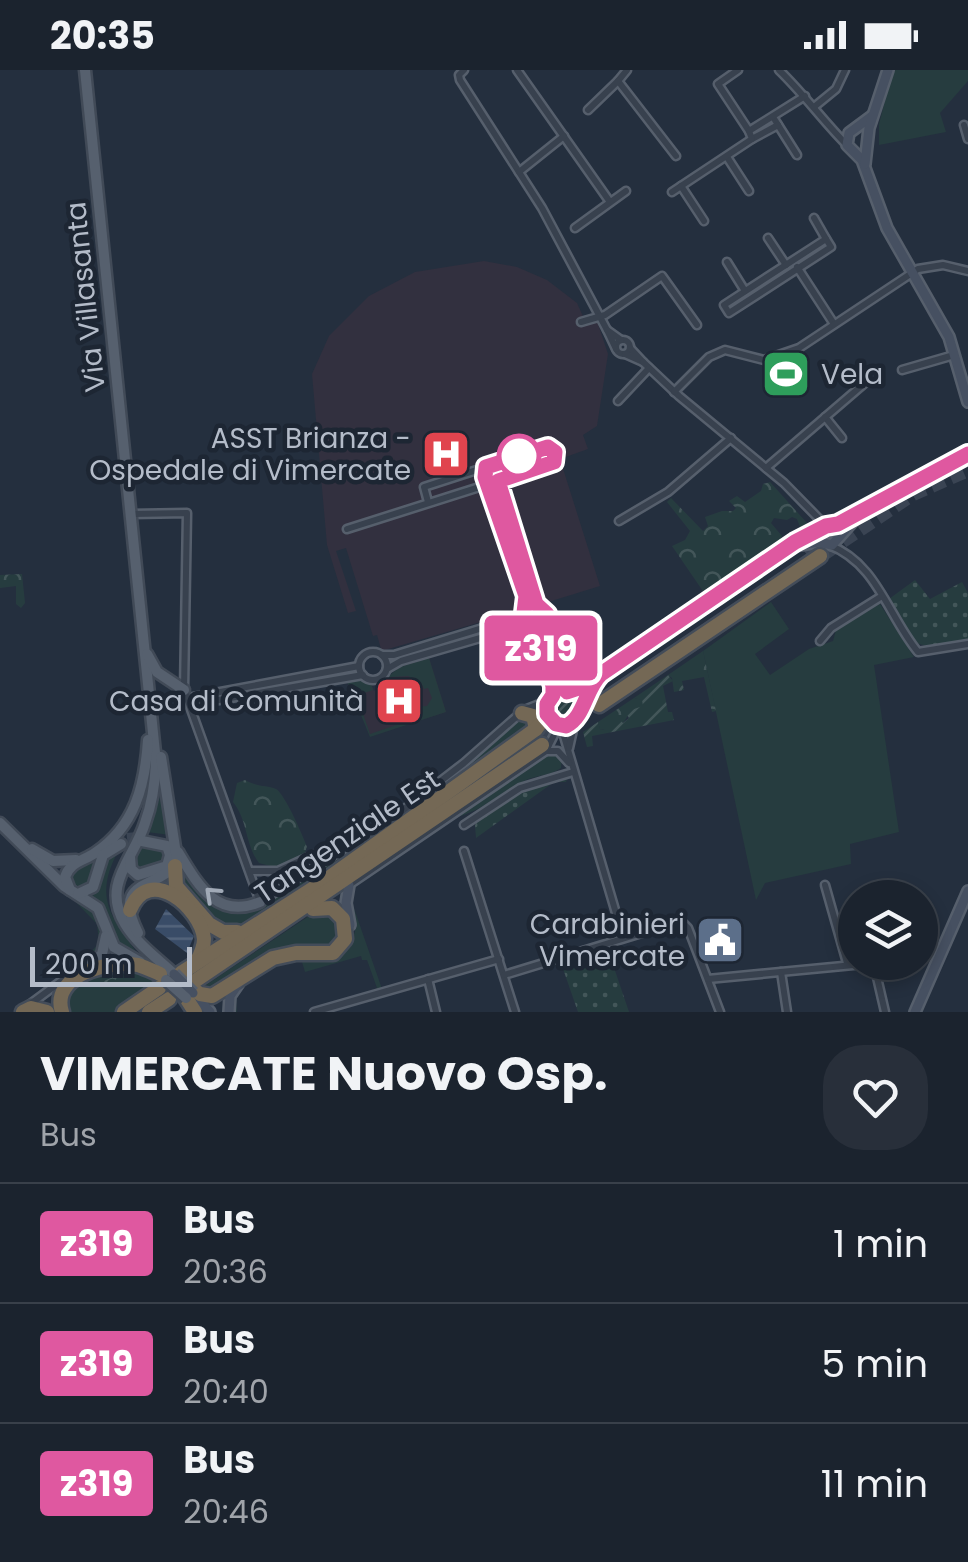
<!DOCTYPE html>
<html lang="en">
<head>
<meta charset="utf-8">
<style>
  body { margin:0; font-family:Poppins,sans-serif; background:#282f3a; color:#f1f3f6; height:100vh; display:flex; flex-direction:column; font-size:38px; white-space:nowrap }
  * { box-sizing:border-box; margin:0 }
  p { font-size:32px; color:#a0a4aa }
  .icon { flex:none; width:55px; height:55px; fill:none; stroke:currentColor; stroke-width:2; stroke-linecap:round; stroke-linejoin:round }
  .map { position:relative; height:942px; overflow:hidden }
  .drawer { display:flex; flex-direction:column; background:#1b232e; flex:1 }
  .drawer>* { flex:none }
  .badge { padding:0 20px; border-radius:8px; font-size:35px; line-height:65px }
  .controls { position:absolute; left:838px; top:810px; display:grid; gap:20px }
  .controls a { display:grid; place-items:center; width:100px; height:100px; border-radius:50%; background:#1b232e; box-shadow:0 5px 15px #0003,0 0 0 2px #39404a; font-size:50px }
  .scale { position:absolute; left:30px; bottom:25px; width:162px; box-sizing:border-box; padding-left:10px; border:5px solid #b4bcc9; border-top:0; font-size:28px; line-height:35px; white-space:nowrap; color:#b4bcc9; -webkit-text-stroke:8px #1d2633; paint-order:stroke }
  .map>.badge { position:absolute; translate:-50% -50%; box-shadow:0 0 0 5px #fff }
  .round { display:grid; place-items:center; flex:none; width:105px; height:105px; border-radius:40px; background:#282f3a }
  .overview { display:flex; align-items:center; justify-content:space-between; height:170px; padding:0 40px }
  h1 { font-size:48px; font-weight:700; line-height:75px }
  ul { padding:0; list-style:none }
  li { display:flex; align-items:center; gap:30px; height:120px; padding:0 40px; border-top:2px solid #39404a }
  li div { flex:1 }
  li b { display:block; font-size:38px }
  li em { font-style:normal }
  li .badge { min-width:110px; font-weight:700; text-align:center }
  .status { display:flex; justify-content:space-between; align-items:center; height:70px; padding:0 50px; background:#1b232e; direction:ltr }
  .status svg { height:28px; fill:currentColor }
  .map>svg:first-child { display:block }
</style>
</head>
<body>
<div class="status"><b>20:35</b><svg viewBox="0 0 49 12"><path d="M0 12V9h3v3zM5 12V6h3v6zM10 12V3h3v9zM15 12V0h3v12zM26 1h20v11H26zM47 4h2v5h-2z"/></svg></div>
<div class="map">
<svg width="968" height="942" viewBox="0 0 968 942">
  <defs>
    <pattern id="forest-crowns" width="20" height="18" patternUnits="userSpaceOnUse" patternTransform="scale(2.5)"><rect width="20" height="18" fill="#263c3f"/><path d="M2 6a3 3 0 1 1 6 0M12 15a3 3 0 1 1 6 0" fill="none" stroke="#435659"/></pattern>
    <pattern id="park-dots" width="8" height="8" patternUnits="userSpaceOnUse" patternTransform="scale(2.5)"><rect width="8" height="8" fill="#263c3f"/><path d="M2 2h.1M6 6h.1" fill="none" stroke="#435659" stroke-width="1.8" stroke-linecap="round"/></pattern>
    <pattern id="garden-furrows" width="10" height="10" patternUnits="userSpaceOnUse" patternTransform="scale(2.5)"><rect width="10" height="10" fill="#263c3f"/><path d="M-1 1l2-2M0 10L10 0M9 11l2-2" fill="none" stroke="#435659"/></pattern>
    <pattern id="water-rules" width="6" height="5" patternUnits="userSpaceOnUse" patternTransform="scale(2.5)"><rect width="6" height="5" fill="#394c67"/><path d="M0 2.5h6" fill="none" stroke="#53647b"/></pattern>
  </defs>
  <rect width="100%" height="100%" fill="#242f3e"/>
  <g fill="#32303f">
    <polygon points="484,191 517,197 547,210 577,233 585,251 594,249 598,254 608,284 597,356 583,365 588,379 560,389 600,516 545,533 539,529 506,428 499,430 520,499 513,501 522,533 519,541 385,580 381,579 377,565 373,566 346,478 336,481 356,541 348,543 327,475 312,304 329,266 369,226 415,202"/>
    <polygon points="429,588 446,642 370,666 347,611 363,609 371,613 374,621 400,597"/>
  </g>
  <g fill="#263c3f">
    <polygon points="893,0 968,0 968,11 940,43 946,62 879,75 879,54"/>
    <polygon points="771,532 789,559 755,584 770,605 809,579 833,571 836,560 880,534 914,587 874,595 899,762 850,774 851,794 765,813 756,830 703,581"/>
    <polygon points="429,588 446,642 370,667 347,611 363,609 371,613 373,620 361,624 359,618 355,620 370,664 405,652 397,624 402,624 403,628 408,628 408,633 415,633 416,637 427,636 432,628 428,618 424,619 421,613 417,614 414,610 411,611 409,606 391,607 386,618 379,621 377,615 400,597"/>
    <polygon points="526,645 534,657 274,838 238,859 225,860 181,818 179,795 231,841 261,836 372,767 424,731"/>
    <path d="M550,683L557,684L562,688L561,698C551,706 536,705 524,711C500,723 480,742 456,747Z"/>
    <polygon points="161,701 170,765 147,762 160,727"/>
    <polygon points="140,774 165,779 165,793 148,801 135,799 133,788"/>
    <path d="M120,778C91,829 113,848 140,887L116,875C110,856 107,833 88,823L99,814L107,785Z"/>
    <polygon points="104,781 95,811 84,819 74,817 69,804"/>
    <path d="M349,824L382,919L372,922L377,918L367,890H362L361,886L305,902L302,892C283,891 243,904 237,926C235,931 237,937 237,942H231L232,928L246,910L284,890H330L343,884L355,862Z"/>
    <polygon points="69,825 96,843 101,866 99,881 90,893 63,905 10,942 81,893 99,873 97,854"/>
    <polygon points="326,840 342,853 336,878 304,880 215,922 200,919 309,846"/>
    <polygon points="131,899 162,912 118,942 67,942 65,921 95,905"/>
  </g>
  <g fill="url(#forest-crowns)">
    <polygon points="770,412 807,453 802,462 797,449 792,447 787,450 774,448 771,453 782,466 777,478 707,527 672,476 685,470 690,461 667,432 671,428 703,461 708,456 705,447 722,441 733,441 736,438 729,431 737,426 745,432 761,421 763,414"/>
    <polygon points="22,504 25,533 21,538 16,534 16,516 0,518 0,505"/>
    <polygon points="703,581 716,641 712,642 704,607 682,611 684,620 674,622 672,608 668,605"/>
    <polygon points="634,628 643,630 644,636 629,644 623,653 620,651 605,660 600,659 598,652"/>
    <path d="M245,710C257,717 266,715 276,719C285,724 303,766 307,777L304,785L274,797L259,793C245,775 248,750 233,732L237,713Z"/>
    <polygon points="118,905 110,922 104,923 99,931 80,924 80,920 87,913 96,922 99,913"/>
  </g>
  <g fill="url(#park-dots)">
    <path d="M915,510L930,529L962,512L968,523V570C908,581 919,580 889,529Z"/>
    <path d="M567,709L566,712H554L476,768L475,755C489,733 541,709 567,709Z"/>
    <polygon points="607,877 629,942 578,942 561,893"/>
  </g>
  <g fill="url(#garden-furrows)">
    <polygon points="668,605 673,611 663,616 668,642 672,642 674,650 592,666 593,676 587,677 583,662 598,652 600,659 604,660 620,650 623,653 629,648 625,642 643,636 642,630 634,628"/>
    <circle cx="563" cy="638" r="12"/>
  </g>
  <polygon fill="url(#water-rules)" points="166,839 194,866 187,883 155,859"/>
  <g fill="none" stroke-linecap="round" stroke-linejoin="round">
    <polyline stroke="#3a4453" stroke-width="10" stroke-dasharray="10 5" stroke-linecap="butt" points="127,768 146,766"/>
    <g stroke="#3a4453" stroke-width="14" stroke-dasharray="14 7" stroke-linecap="butt">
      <polyline points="825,483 913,424 968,400"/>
      <polyline points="807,485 850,454"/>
      <polyline points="538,668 605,622"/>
    </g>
    <g stroke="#565f6c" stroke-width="11">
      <g id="street">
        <polyline points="464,0 459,5 460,10 542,138 607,260"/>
        <polyline points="517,0 610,132"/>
        <polyline points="627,0 618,11 676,86"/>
        <polyline points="738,0 718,14 749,61"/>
        <path d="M779,0C804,24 823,51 847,75"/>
        <polyline points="814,37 836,19 845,0"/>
        <polyline points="588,40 618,11"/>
        <polyline points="773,47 797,85"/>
        <polyline points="964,55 968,69"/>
        <polyline points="752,69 778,55"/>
        <polyline points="727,87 749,121"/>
        <polyline points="519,102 564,66"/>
        <polyline points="681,116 704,151"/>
        <polyline points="672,122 752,69 749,61 805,26"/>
        <polyline points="814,148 826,169"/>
        <polyline points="575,158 626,121"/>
        <polyline points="768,168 786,195"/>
        <polygon points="826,169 831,177 729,243 724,235"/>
        <polyline points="727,192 745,221"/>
        <polyline points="797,197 834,254"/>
        <polyline points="581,252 605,245 662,206 697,255"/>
        <circle cx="623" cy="277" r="7"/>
        <polyline points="616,279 607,260 621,270"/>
        <polyline points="625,284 643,292 630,278"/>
        <polyline points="643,292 679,326 784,413 825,455"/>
        <polyline points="902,300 954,285"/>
        <polyline points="674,322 709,287 725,280 764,290 799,278 918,199 943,195 968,201"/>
        <polyline points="618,331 649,298"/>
        <polyline points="825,347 842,368"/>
        <polyline points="493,396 498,402 499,415 536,534 547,544 545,564 564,622"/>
        <polyline points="486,398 485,407 525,526 523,551 538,569 553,625"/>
        <polyline points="766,398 866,312"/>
        <polyline points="132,444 187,443 184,620 260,832 394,747 464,693 524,640 549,630"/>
        <polyline points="619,451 668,422 731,368"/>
        <polyline points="347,459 552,394 555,381 548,377 424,417 428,432"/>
        <path d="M829,475C877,493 888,546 918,582L968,574"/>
        <polyline points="820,571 831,558 882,526"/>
        <circle cx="373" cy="596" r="14"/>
        <polyline points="382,585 394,585 522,546"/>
        <polyline points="387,599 401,591 525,555"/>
        <polyline points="188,628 359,596"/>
        <polyline points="190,635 363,605"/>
        <polyline points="561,656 623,867"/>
        <polyline points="569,678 575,651"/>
        <polyline points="547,681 558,681 569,693"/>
        <polyline points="464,755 520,718 573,702"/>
        <polyline points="464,781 515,942"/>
        <polyline points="251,801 278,801 315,784"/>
        <polyline points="349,815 546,681 559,655"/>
        <polyline points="825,815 847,893"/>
        <polyline points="855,893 855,856"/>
        <polyline points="781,902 787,942"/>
        <polyline points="504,905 681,851 688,858 720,942"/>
        <polyline points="428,909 436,942"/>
        <polyline points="708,909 864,894 876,903 885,942"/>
        <polyline points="29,935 64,909"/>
        <polyline points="314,942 499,889"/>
      </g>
    </g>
    <g stroke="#565f6c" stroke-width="14">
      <g id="secondary">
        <polyline points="872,46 849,63 847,75 862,90 887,158 949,267 968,332"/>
        <polyline points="865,94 869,58 888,0"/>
        <polyline points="794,476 819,472 832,475 855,449"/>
        <polyline points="595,609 575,651 561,656 549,649 546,638 553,625 577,621 611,597 795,472 826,455 838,455 968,384"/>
        <polyline points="349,815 346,833 350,855"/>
        <polyline points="195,925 210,942"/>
        <polyline points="229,942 230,926 239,913"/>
        <polyline points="915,942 968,821"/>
      </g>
    </g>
    <g stroke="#414a57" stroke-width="15">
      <g id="primary">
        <path d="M85,0L156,692C155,713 152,734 145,753C134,789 101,814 125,854C137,874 158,889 174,904"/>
        <polyline points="147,584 157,602 184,620"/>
        <polyline points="0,753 64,816 98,838 114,877 140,892"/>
        <polyline points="32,779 53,791 76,790"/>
        <path d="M178,782C198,815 217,850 260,832"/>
        <polyline points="130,787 131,799 138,805 167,796 170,785 167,776 142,771"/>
        <path d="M70,820L65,807C70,792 83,791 95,783C135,756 145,716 148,670"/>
        <polyline points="78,824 93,817 103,785 121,774"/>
        <path d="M138,863C109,805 163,821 177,790L161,687"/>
        <polyline points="89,897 102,884 106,866"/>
      </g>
    </g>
    <g stroke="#434c59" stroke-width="19">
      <g id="highway">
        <polyline points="599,635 820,486"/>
        <polyline points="522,643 533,646 536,659"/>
        <polyline points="175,796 176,816 209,854 223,862 237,862"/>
        <path d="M130,840C149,793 201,838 204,869C204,878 200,885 196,893"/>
        <polyline points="181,903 323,812 536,659 547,645"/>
        <polyline points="184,913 200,924 212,926 273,888 296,883 333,883 345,869 343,849 332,838 313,839"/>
        <polyline points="192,913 542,675"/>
        <polyline points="186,928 195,942"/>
        <polyline points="23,942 31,938 47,942"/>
        <path d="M62,942C50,905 109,890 138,895C145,897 153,901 160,904"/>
        <polyline points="124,942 159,918"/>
        <polyline points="149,942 169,929"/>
      </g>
    </g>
    <use href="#street" stroke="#38414e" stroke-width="6"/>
    <use href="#secondary" stroke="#465061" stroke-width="9"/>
    <use href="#primary" stroke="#56606e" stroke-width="10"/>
    <use href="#highway" stroke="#746855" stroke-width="14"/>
    <g stroke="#565f6c" stroke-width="14" stroke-linecap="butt">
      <polyline id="secondary-bridge" points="174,904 193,923"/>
    </g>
    <g stroke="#414a57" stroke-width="15" stroke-linecap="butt">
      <polyline id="primary-bridge" points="166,910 186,928"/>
    </g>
    <use href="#secondary-bridge" stroke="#465061" stroke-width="9"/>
    <use href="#primary-bridge" stroke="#56606e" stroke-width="10"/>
  </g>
  <defs><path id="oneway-chevron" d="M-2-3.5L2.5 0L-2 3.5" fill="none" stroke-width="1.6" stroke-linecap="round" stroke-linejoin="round" transform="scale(2.5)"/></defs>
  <use stroke="#a1aab7" href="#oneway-chevron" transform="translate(212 824) rotate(-137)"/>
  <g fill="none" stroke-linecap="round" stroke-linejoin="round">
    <g stroke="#fff" stroke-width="22">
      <path id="line" d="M585,616L567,622L560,613L544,564L547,544L536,534L498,411L554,392L555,382L548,377L486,397L485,407L526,526L523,551L538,569L553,616V625L547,634V644L556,654L566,656C585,647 585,619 601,604L795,472L826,456L838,454L968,384"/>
    </g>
    <use href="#line" stroke="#df58a0" stroke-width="15"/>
  </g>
  <defs>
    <g id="stadium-square" transform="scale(2.5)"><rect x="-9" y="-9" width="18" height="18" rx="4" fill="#2e9e5b" stroke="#1d2633"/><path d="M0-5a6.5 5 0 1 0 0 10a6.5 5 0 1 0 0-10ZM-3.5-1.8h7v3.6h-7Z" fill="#fff"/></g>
    <g id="hospital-square" transform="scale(2.5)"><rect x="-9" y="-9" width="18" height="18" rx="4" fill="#e0444e" stroke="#1d2633"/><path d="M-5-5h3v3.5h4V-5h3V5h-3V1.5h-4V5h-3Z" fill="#fff"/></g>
    <g id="civic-square" transform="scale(2.5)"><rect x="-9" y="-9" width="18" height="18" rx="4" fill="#5c6f8a" stroke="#1d2633"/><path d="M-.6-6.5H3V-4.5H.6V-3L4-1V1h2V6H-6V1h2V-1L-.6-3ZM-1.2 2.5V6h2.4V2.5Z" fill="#fff"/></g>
  </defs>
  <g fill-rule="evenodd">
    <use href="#stadium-square" x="786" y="304"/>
    <use href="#hospital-square" x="446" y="384"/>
    <use href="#hospital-square" x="399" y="631"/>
    <use href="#civic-square" x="720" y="870"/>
  </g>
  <circle fill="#fff" stroke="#df58a0" stroke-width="5" cx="519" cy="386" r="20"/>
  <g text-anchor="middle" stroke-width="9" stroke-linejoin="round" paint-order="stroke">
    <g font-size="28" fill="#b4bcc9" stroke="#1d2633">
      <text transform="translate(85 227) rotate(-96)" y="10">Via Villasanta</text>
      <text transform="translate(347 766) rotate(-34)" y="10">Tangenziale Est</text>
    </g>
    <g font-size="28" fill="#b4bcc9" stroke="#1d2633" text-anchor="end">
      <text x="821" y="314" text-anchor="start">Vela</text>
      <text x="411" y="378">ASST Brianza -<tspan x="411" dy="32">Ospedale di Vimercate</tspan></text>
      <text x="364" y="641">Casa di Comunità</text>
      <text x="685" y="864">Carabinieri<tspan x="685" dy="32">Vimercate</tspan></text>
    </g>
  </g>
</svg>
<div class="controls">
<a><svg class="icon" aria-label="layers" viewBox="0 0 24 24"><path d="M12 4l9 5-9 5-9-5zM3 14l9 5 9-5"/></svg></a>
</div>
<div class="scale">200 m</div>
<b class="badge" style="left:541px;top:578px;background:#df58a0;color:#fff">z319</b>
</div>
<section class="drawer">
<div class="overview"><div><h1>VIMERCATE Nuovo Osp.</h1><p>Bus</p></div><a class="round"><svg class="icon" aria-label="heart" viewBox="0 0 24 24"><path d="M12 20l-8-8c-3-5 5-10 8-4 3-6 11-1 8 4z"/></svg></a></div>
<ul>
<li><span class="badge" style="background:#df58a0;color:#fff">z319</span><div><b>Bus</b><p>20:36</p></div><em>1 min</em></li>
<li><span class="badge" style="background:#df58a0;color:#fff">z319</span><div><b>Bus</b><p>20:40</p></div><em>5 min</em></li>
<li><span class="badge" style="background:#df58a0;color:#fff">z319</span><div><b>Bus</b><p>20:46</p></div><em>11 min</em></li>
</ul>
</section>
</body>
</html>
